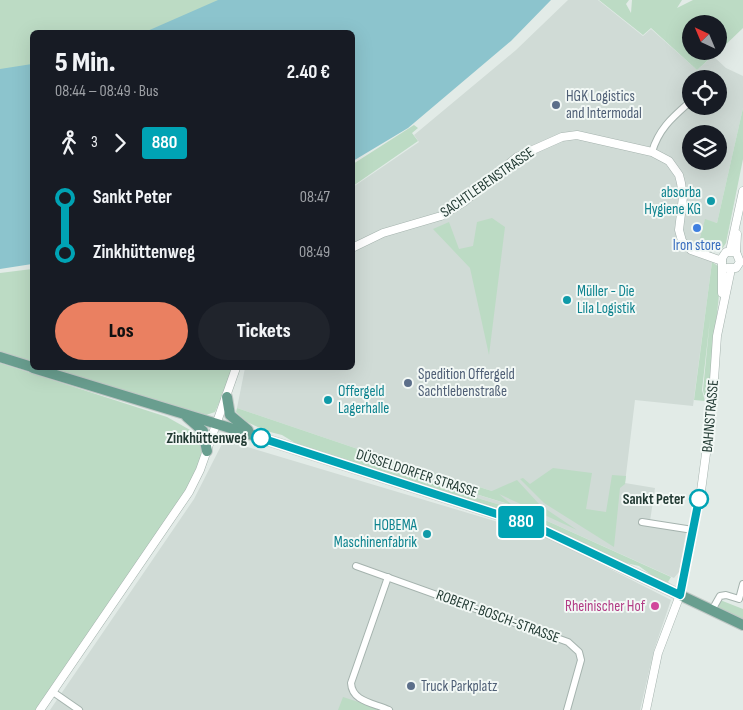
<!DOCTYPE html>
<html lang="de">
<head>
<meta charset="utf-8">
<style>
  body { margin:0; font-family:"Sofia Sans Condensed",sans-serif; background:#20242c; color:#f1f3f6; height:100vh; display:flex; flex-direction:column; font-size:19px; white-space:nowrap }
  * { box-sizing:border-box; margin:0 }
  p { font-size:16px; color:#9ea1a6 }
  .icon { flex:none; width:28px; height:28px; fill:none; stroke:currentColor; stroke-width:2; stroke-linecap:round; stroke-linejoin:round }
  .map { position:relative; flex:1; overflow:hidden }
  .panel { position:absolute; left:30px; top:30px; width:325px; height:340px; display:flex; flex-direction:column; background:#171b24; border-radius:8px; box-shadow:0 5px 20px #0002 }
  .panel>* { flex:none }
  .badge { padding:0 10px; border-radius:4px; font-size:18px; line-height:32px }
  .needle { width:32px; rotate:316deg }
  .fabs { position:absolute; left:682px; top:15px; display:grid; gap:10px }
  .fabs a { display:grid; place-items:center; width:45px; height:45px; border-radius:50%; background:#171b24; box-shadow:0 5px 20px #0002; font-size:25px }
  .map>.badge { position:absolute; translate:-50% -50%; box-shadow:0 0 0 2px #fff }
  .legs { display:flex; align-items:center; gap:8px; height:55px; padding:0 25px; font-size:16px }
  .legs p { margin-inline-start:auto }
  .overview { display:flex; align-items:center; justify-content:space-between; height:85px; padding:0 25px }
  h1 { font-size:28px; font-weight:800; line-height:38px }
  .primary-button { display:flex; gap:10px; margin-top:auto; padding:10px 25px }
  .primary-button a { flex:1; height:58px; border-radius:30px; background:#ea8061; color:#111; font-size:20px; font-weight:800; line-height:58px; text-align:center }
  .primary-button a+a { background:#20242c; color:#f1f3f6 }
  ul { padding:0 25px; list-style:none }
  li { display:flex; align-items:center; gap:18px; height:55px; font-size:19px }
  li i { display:grid; place-items:center; width:8px; height:100%; margin:0 6px; background:currentColor }
  li i::after { content:''; width:12px; height:12px; margin:-6px; border:4px solid; border-radius:50%; background:#171b24 }
  li p { margin-inline-start:auto }
  li:first-child i { background:linear-gradient(#0000 50%,currentColor 0) }
  li:last-child i { background:linear-gradient(currentColor 50%,#0000 0) }
  .map>svg:first-child { display:block }
</style>
</head>
<body>
<div class="map">
<svg width="743" height="710" viewBox="0 0 743 710">
  <rect width="100%" height="100%" fill="#e2ebe7"/>
  <g fill="#d0dbd6" fill-rule="evenodd">
    <path d="M568,0H598L643,36L651,29L697,70L713,56L726,68L743,76V108L717,223L705,220L698,245L712,248V262L693,406L635,400L625,483L655,488L650,521L687,527L679,572L674,578L534,515L447,489L432,482L405,465L237,408L245,368H352L353,187L419,142L414,135L516,50ZM691,79H719V106H691ZM691,134H719V161H691ZM424,470L492,491L511,505L453,487L423,472Z"/>
    <polygon points="224,440 545,536 671,600 654,650 640,710 50,710 194,499"/>
  </g>
  <g fill="#bcdbc4">
    <polygon points="0,0 376,0 332,32 32,32 32,137 0,143"/>
    <polygon points="599,0 629,0 626,4 631,13 632,0 682,0 677,8 693,0 743,0 743,28 719,51 719,24 691,24 691,51 718,51 697,70 651,28 643,35"/>
    <polygon points="743,108 743,159 726,243 722,249 698,245 705,219 717,223"/>
    <polygon points="414,125 418,128 412,133 418,141 353,186 353,164"/>
    <polygon points="492,218 505,227 489,355 470,268 433,229 449,222 459,249 473,246 477,222"/>
    <polygon points="712,262 718,266 718,275 721,274 709,395 704,395 703,390 710,319 702,390 705,401 694,400"/>
    <polygon points="32,269 32,363 0,352 0,273"/>
    <polygon points="0,363 167,417 199,435 203,453 196,475 170,517 37,710 0,710"/>
    <polygon points="47,368 234,368 215,412 206,415"/>
    <polygon points="237,408 405,465 432,482 447,489 534,515 671,577 668,582 671,584 654,577 639,566 622,562 557,531 481,503 477,505 310,452 282,435 266,431 247,422 236,412"/>
    <polygon points="553,468 592,473 586,509 606,512 612,475 626,476 625,484 620,488 614,547 544,503 520,479 523,478 530,484"/>
    <polygon points="424,470 492,491 517,480 540,505 577,530 499,494 512,505 453,487 422,472"/>
    <polygon points="720,600 743,609 743,620 717,607"/>
    <polygon points="343,697 383,710 338,710"/>
  </g>
  <g fill="#8cc4cd">
    <polygon points="218,0 551,0 511,41 408,128 353,161 352,32 145,32"/>
    <polygon points="32,64 32,264 0,269 0,69"/>
  </g>
  <g fill="none" stroke-linecap="round" stroke-linejoin="round">
    <g stroke="#a5b3ae" stroke-width="8">
      <g id="minor">
        <path d="M652,152C659,128 673,117 691,101"/>
        <polyline points="642,522 693,530"/>
        <polyline points="356,566 568,642 579,652 581,660 567,710"/>
        <path d="M388,577L351,683C352,702 374,703 389,710"/>
        <polyline points="712,610 720,596 726,595 739,599 743,584"/>
        <polyline points="53,692 79,710"/>
      </g>
    </g>
    <g stroke="#a5b3ae" stroke-width="9">
      <g id="tertiary">
        <polyline points="352,248 383,233 441,216 464,202 517,157 562,137 577,135 652,152 669,161 679,175 681,183 683,197 679,230 682,241 691,250 722,261"/>
        <polyline points="730,251 743,191"/>
        <polyline points="727,268 736,268 740,262 736,252 737,234"/>
        <polyline points="722,293 722,258 726,252 736,252"/>
        <polyline points="40,710 189,492 200,470 236,368"/>
        <polyline points="646,710 658,653 680,595 701,491 712,409 717,336 731,269"/>
      </g>
    </g>
    <g stroke="#c1c8c6" stroke-width="12">
      <g id="primary">
        <polyline points="0,357 32,367"/>
        <polyline points="33,368 227,427 537,527 743,625"/>
        <polyline points="227,397 230,415 248,430"/>
        <polyline points="187,417 203,431 207,451"/>
      </g>
    </g>
    <use href="#minor" stroke="#fff" stroke-width="6"/>
    <use href="#tertiary" stroke="#fff" stroke-width="8"/>
    <use href="#primary" stroke="#699e8f" stroke-width="10"/>
  </g>
  <g fill="none" stroke-linecap="round" stroke-linejoin="round">
    <g stroke="#fff" stroke-width="11">
      <polyline id="line-1" points="261,438 537,527 680,595 699,499"/>
    </g>
    <use href="#line-1" stroke="#00a3b4" stroke-width="8"/>
  </g>
  <g fill="#5c6f8a" stroke="#f2f8f5" stroke-width="2">
    <circle cx="556" cy="105" r="5"/>
    <circle cx="408" cy="383" r="5"/>
    <circle cx="411" cy="686" r="5"/>
  </g>
  <g fill="#0f9aa8" stroke="#f2f8f5" stroke-width="2">
    <circle cx="711" cy="201" r="5"/>
    <circle cx="567" cy="300" r="5"/>
    <circle cx="328" cy="400" r="5"/>
    <circle cx="427" cy="534" r="5"/>
  </g>
  <circle fill="#3f7fe0" stroke="#f2f8f5" stroke-width="2" cx="697" cy="228" r="5"/>
  <g fill="#fff" stroke="#00a3b4" stroke-width="2.5">
    <circle cx="261" cy="438" r="9"/>
    <circle cx="699" cy="499" r="9"/>
  </g>
  <circle fill="#d1479c" stroke="#f2f8f5" stroke-width="2" cx="655" cy="606" r="5"/>
  <g text-anchor="middle" stroke-width="4" stroke-linejoin="round" paint-order="stroke">
    <g font-size="15" fill="#4e5e75" stroke="#f2f8f5" text-anchor="start">
      <text x="566" y="101">HGK Logistics<tspan x="566" dy="17">and Intermodal</tspan></text>
      <text x="418" y="379">Spedition Offergeld<tspan x="418" dy="17">Sachtlebenstraße</tspan></text>
      <text x="421" y="691">Truck Parkplatz</text>
    </g>
    <g font-size="15" fill="#233b34" stroke="#f2f8f5">
      <text transform="translate(487 182) rotate(-35)" y="5">SACHTLEBENSTRASSE</text>
      <text transform="translate(710 416) rotate(-85)" y="5">BAHNSTRASSE</text>
      <text transform="translate(417 473) rotate(18)" y="5">DÜSSELDORFER STRASSE</text>
      <text transform="translate(498 616) rotate(20)" y="5">ROBERT-BOSCH-STRASSE</text>
    </g>
    <g font-size="15" fill="#0d838f" stroke="#f2f8f5" text-anchor="end">
      <text x="701" y="197">absorba<tspan x="701" dy="17">Hygiene KG</tspan></text>
      <text x="577" y="296" text-anchor="start">Müller - Die<tspan x="577" dy="17">Lila Logistik</tspan></text>
      <text x="338" y="396" text-anchor="start">Offergeld<tspan x="338" dy="17">Lagerhalle</tspan></text>
      <text x="417" y="530">HOBEMA<tspan x="417" dy="17">Maschinenfabrik</tspan></text>
    </g>
    <g font-size="15" fill="#366cbe" stroke="#f2f8f5">
      <text x="697" y="250">Iron store</text>
    </g>
    <g font-size="15" font-weight="bold" fill="#233b34" stroke="#f2f8f5" text-anchor="end">
      <text x="247" y="443">Zinkhüttenweg</text>
      <text x="685" y="504">Sankt Peter</text>
    </g>
    <g font-size="15" fill="#b23c85" stroke="#f2f8f5" text-anchor="end">
      <text x="645" y="611">Rheinischer Hof</text>
    </g>
  </g>
</svg>
<div class="fabs">
<a><svg class="needle" viewBox="-14 -14 28 28"><path d="M0-13l5 13h-10z" fill="#e53935"/><path d="M0 13l5-13h-10z" fill="#9ea1a6"/></svg></a>
<a><svg class="icon" aria-label="locate" viewBox="0 0 24 24"><circle cx="12" cy="12" r="6"/><path d="M12 2v4M12 18v4M2 12h4M18 12h4"/></svg></a>
<a><svg class="icon" aria-label="layers" viewBox="0 0 24 24"><path d="M12 4l9 5-9 5-9-5zM3 14l9 5 9-5"/></svg></a>
</div>
<b class="badge" style="left:521px;top:522px;background:#00a3b4;color:#fff">880</b>
<section class="panel">
<div class="overview"><div><h1>5 Min.</h1><p>08:44 – 08:49 · Bus</p></div><b>2.40 €</b></div>
<div class="legs"><svg class="icon" aria-label="walk" viewBox="0 0 24 24"><circle cx="13" cy="4" r="2"/><path d="M13 8l-2 6 4 7M11 14l-3 7M7 12l3-4h3l4 4"/></svg>3<svg class="icon" aria-label="forward" viewBox="0 0 24 24"><path d="M9 5l7 7-7 7"/></svg><b class="badge" style="background:#00a3b4;color:#fff">880</b></div>
<ul>
<li><i style="color:#00a3b4"></i><b>Sankt Peter</b><p>08:47</p></li>
<li><i style="color:#00a3b4"></i><b>Zinkhüttenweg</b><p>08:49</p></li>
</ul>
<div class="primary-button"><a>Los</a><a>Tickets</a></div>
</section>
</div>
</body>
</html>
